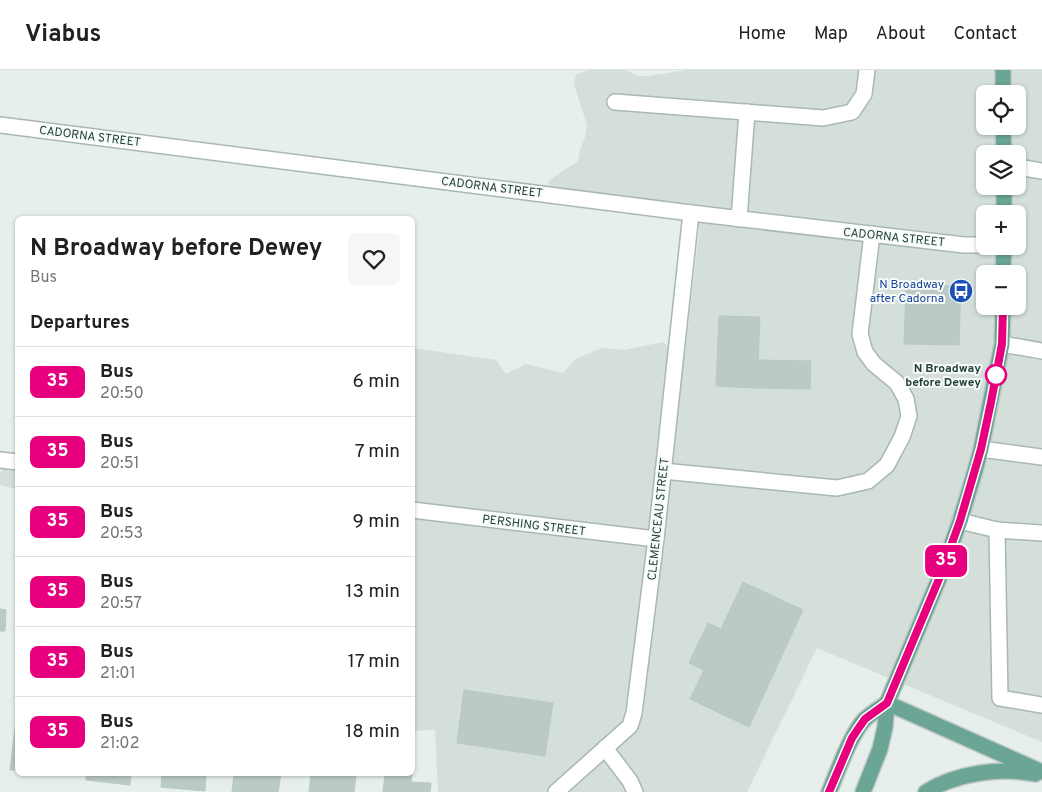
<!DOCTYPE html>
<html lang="en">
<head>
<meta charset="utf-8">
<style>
  body { margin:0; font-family:Overpass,sans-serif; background:#f6f6f6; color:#202124; height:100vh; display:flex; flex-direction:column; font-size:19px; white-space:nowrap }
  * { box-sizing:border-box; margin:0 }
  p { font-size:16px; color:#757577 }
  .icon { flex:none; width:28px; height:28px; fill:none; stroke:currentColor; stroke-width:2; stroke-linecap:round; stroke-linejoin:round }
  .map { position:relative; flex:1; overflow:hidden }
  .panel { position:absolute; left:15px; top:146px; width:400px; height:560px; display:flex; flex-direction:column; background:#fff; border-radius:8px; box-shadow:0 1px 4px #0004 }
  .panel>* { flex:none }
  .badge { padding:0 10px; border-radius:8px; font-size:18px; line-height:32px }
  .fabs { position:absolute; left:976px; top:15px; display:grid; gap:10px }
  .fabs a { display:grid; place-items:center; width:50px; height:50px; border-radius:8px; background:#fff; box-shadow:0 1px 4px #0004; font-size:25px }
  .map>.badge { position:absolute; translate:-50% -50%; box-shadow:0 0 0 2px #fff }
  h2 { padding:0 15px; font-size:19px; line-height:45px }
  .round { display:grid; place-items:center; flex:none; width:52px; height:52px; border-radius:8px; background:#f6f6f6 }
  .head { display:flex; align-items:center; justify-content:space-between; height:85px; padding:0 15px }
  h1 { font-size:24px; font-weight:700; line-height:38px }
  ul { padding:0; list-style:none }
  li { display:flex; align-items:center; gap:15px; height:70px; padding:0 15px; border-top:1px solid #e0e0e0 }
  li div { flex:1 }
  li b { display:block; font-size:19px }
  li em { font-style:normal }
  li .badge { min-width:55px; font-weight:700; text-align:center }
  header { display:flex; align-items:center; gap:30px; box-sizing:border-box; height:70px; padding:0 25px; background:#fff; border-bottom:1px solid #e0e0e0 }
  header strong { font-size:24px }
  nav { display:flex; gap:28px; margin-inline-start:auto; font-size:18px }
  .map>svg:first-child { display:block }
</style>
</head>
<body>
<header>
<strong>Viabus</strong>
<nav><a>Home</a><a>Map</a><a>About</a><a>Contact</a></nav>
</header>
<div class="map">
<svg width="1042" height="722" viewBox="0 0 1042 722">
  <rect width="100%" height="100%" fill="#e6efeb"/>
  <g fill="#d4dfda" fill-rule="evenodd">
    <path d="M588,0H626L638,6H649L687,0H1042V672L817,578L747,722H438L435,660L413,661V278L496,290L506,304L525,294L563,303L575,289L602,278L624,280L663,272L677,284L685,282L698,172L699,160L696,152L554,133L548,111L578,91L580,80L585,67L587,55L574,14L576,5ZM985,24H1018V56H985ZM985,84H1018V116H985ZM985,144H1018V176H985ZM985,204H1018V236H985Z"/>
    <polygon points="4,395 17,397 17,419 3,416 0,414 0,403"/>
  </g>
  <g fill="#bbcac4" stroke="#b8c9c2">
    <polygon points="906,215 961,216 959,275 904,274"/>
    <polygon points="719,246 760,247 757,318 716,316"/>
    <polygon points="757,290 811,291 810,319 757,318"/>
    <polygon points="743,512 803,540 749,657 690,629 704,600 689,593 708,553 721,559"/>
    <polygon points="0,539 6,540 5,561 0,561"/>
    <polygon points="464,620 553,633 545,686 457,673"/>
    <polygon points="16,650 18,651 18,700 10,700"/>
    <polygon points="86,704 131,704 130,715 86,710"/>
    <polygon points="162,704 206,704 205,721 161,717"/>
    <polygon points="234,704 281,704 278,722 232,722"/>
    <polygon points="311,704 341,704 356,705 354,722 309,722"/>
    <polygon points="385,704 412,704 411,712 431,713 430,722 383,722"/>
  </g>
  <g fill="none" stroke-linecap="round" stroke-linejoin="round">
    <g stroke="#a8b8b2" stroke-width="18">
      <g id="minor">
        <polyline points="615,32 823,48 852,42 864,24 867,0"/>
        <polyline points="0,55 691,143 964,175 985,175"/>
        <polyline points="1018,97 1042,101"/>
        <polyline points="739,149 747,42"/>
        <polyline points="1002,274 1042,281"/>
        <polyline points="981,379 1042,387"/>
        <polyline points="0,390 18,392"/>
        <polyline points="663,401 837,418 868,411 887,395 902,367 909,346 906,329 897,313 874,294 865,282 860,264 872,164"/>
        <polyline points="412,440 656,469"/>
        <polyline points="960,451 997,460 1000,628 1042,635"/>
        <polyline points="997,460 1042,463"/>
        <polyline points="605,678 630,711 635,722"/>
        <polyline points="556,722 630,656 634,643 656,469 691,143"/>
      </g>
    </g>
    <g stroke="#c2cac8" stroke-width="18">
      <g id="major">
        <polyline points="1003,0 1003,24"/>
        <polyline points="1003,56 1004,84"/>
        <polyline points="1004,116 1004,144"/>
        <polyline points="1003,204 1004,176"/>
        <polyline points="887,633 1042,702"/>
        <path d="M829,722C838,701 850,665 865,649C872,643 880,638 887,633"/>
        <polyline points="863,722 880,679 885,657 887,633 939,509 960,451 975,401 981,379 1002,274 1003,236"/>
        <path d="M926,722C956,703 1001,697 1035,704"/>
      </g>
    </g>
    <use href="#minor" stroke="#fff" stroke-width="15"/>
    <use href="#major" stroke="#6aa596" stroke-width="15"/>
  </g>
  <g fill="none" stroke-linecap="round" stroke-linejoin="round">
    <g stroke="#fff" stroke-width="11">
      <polyline id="line" points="829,722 852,668 858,659 865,649 887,633 939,509 960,451 981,379 991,332 1002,274 1003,236"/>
    </g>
    <use href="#line" stroke="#e6007e" stroke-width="8"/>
  </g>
  <defs>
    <g id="bus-disc" transform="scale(1.25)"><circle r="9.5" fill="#1a4fb4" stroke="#f7fbf9"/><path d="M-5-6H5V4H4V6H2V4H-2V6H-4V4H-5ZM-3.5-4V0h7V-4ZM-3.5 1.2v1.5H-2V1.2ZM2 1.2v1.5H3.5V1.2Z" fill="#fff"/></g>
  </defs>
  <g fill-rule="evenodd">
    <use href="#bus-disc" x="961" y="221"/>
  </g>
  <circle fill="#fff" stroke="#e6007e" stroke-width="2.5" cx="996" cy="305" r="10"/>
  <g text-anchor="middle" stroke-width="4" stroke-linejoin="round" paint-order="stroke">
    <g font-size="12" fill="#24423a" stroke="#f7fbf9">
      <text transform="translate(90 66) rotate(7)" y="4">CADORNA STREET</text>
      <text transform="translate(492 117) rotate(7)" y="4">CADORNA STREET</text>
      <text transform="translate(894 167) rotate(6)" y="4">CADORNA STREET</text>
      <text transform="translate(658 449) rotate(-84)" y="4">CLEMENCEAU STREET</text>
      <text transform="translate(534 455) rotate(7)" y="4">PERSHING STREET</text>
    </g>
    <g font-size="12" fill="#164399" stroke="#f7fbf9" text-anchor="end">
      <text x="944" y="218">N Broadway<tspan x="944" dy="14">after Cadorna</tspan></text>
    </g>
    <g font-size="12" font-weight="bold" fill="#24423a" stroke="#f7fbf9" text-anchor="end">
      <text x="981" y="302">N Broadway<tspan x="981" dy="14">before Dewey</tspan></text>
    </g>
  </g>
</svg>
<div class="fabs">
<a><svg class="icon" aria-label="locate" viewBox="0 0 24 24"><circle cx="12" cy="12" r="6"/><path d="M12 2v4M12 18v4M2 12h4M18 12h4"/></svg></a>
<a><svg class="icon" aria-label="layers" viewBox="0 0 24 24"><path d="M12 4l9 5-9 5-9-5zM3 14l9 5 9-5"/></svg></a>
<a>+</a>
<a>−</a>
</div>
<b class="badge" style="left:946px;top:491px;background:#e6007e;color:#fff">35</b>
<section class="panel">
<div class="head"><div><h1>N Broadway before Dewey</h1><p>Bus</p></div><a class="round"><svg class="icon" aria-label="heart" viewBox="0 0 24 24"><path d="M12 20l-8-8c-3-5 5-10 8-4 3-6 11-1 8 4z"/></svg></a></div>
<h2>Departures</h2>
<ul>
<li><span class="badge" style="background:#e6007e;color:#fff">35</span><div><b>Bus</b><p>20:50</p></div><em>6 min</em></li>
<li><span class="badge" style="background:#e6007e;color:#fff">35</span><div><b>Bus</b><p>20:51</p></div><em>7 min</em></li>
<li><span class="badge" style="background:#e6007e;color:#fff">35</span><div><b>Bus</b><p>20:53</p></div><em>9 min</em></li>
<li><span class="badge" style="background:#e6007e;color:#fff">35</span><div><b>Bus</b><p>20:57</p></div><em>13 min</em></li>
<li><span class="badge" style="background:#e6007e;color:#fff">35</span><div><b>Bus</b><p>21:01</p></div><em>17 min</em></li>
<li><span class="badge" style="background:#e6007e;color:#fff">35</span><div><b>Bus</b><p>21:02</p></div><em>18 min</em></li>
</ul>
</section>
</div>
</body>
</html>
